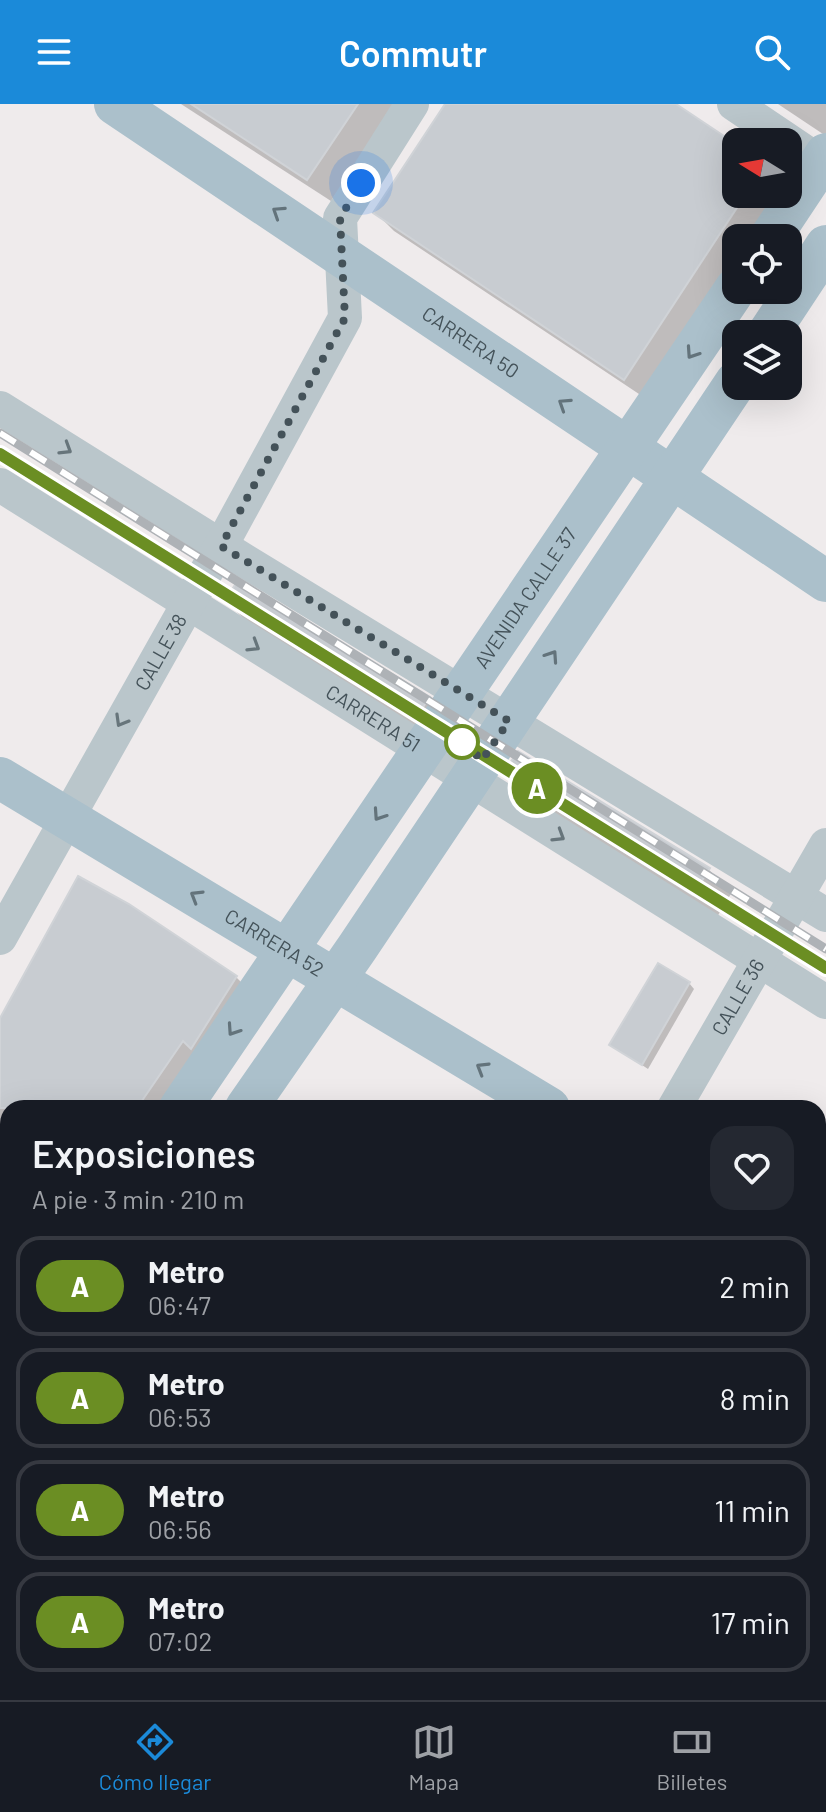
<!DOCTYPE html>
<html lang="es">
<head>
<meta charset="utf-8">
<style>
  body { margin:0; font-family:Barlow,sans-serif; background:#242831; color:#f1f3f6; height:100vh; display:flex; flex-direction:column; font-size:30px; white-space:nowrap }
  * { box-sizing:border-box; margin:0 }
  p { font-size:26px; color:#9ea1a6 }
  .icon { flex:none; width:44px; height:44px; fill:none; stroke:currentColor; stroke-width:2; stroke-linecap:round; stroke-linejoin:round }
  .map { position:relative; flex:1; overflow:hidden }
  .drawer { position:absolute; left:0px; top:996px; width:826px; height:600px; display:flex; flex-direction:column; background:#171b24; border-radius:24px 24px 0 0; box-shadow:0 8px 32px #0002 }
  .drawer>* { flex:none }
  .badge { padding:0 16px; border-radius:26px; font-size:28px; line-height:52px }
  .needle { width:52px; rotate:281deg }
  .controls { position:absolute; left:722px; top:24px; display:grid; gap:16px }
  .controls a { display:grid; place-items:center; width:80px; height:80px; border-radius:16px; background:#171b24; box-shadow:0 8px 32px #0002; font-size:40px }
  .you { position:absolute; width:40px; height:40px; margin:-20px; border:6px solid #fff; border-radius:50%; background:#1a73e8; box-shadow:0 0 0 12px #1a73e833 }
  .map>.badge { position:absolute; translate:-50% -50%; box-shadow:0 0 0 4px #fff }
  .round { display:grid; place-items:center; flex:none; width:84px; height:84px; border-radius:24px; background:#242831 }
  .overview { display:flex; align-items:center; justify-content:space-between; height:136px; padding:0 32px }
  h1 { font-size:38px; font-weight:600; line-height:60px }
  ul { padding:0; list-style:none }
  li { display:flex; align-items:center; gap:24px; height:100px; margin:0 16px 12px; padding:0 16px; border:4px solid #363941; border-radius:24px }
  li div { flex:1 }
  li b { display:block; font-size:30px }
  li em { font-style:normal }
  li .badge { min-width:88px; font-weight:700; text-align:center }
  header { display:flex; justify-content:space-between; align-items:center; height:104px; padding:0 32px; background:#1b8ad9; color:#fff; font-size:36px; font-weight:600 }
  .tab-bar { display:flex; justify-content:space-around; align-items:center; height:112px; border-top:2px solid #363941; background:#171b24; font-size:22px; color:#9ea1a6 }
  .tab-bar a { display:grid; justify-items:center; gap:4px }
  .tab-bar .active { color:#1b8ad9 }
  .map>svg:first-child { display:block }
</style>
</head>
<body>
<header><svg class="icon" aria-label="menu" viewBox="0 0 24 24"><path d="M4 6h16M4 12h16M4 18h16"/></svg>Commutr<svg class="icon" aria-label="search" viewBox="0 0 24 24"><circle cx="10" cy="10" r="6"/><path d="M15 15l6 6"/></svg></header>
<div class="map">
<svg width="826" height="1596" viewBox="0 0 826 1596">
  <rect width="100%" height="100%" fill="#efebec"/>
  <polygon fill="#b9edc6" points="0,1442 8,1456 8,1588 28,1588 25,1596 0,1596"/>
  <g fill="#0003">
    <polygon points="181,0 397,0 331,97"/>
    <polygon points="447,0 673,0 736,42 736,90 775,90 746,134 736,134 736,150 642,292 394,127 376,109"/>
    <polygon points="778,0 826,0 826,32"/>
    <polygon points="227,498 428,594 452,618 438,638 250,521"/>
    <polygon points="471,621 499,646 480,665 457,642"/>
    <polygon points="504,671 708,765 732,788 717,813 527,694"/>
    <polygon points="236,873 258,895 174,1004 8,1004 8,1118 0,1132 0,916"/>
    <polygon points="689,879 694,885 648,965 612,941"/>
  </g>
  <g fill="#c8ccd1" stroke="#d0d3d7" stroke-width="2">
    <polygon points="191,0 358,0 307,76"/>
    <polygon points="445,0 676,0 736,40 736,90 746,90 624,276 373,109"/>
    <polygon points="238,476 430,593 414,616 224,498"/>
    <polygon points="518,647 710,764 693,791 502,671"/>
    <polygon points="78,772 129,800 237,872 191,945 183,937 137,1004 0,1004 0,914"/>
    <polygon points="658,859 690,878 642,961 609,941"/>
  </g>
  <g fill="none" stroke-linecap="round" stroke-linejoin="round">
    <g stroke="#bac6cb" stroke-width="34">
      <polyline points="734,0 826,62"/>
      <polyline points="0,304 237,452 826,811"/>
      <path id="s1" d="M0,381L826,898"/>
      <path id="s2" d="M0,834L228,429L345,214L340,114L412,0"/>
      <path id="s3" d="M674,1004L826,741"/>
      <polyline points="818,1561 826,1565"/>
      <polyline points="335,1596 340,1588"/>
    </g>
    <g stroke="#abc0cb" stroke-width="42">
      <path id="s4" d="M115,0L826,477"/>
      <polyline points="770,134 826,50"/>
      <polyline points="768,230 826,142"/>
      <path id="s5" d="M0,674L549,1004"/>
      <path id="s6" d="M180,1004L736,184"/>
      <polyline points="246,1004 357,844 736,278"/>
      <polyline points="818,1165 826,1169"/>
      <polyline points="0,1268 8,1258"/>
      <polyline points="0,1361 8,1350"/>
      <polyline points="0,1402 8,1408"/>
      <polyline points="0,1570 8,1574"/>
      <polyline points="39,1588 56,1596"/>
      <polyline points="150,1588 165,1596"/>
    </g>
    <g stroke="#aeb2b6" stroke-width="9">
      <g id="rail">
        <polyline points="0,329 826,845"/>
        <polyline points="0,350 826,864"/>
      </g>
    </g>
    <use href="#rail" stroke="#fff" stroke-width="6" stroke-dasharray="18" stroke-linecap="butt"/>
  </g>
  <defs><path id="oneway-chevron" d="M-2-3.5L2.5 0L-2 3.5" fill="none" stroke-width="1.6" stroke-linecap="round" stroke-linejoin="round" transform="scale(2)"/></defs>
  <g stroke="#63737b">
    <use href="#oneway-chevron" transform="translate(278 108) rotate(-147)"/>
    <use href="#oneway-chevron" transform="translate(692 249) rotate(124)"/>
    <use href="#oneway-chevron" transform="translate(564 300) rotate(-147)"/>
    <use href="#oneway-chevron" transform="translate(552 552) rotate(-56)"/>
    <use href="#oneway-chevron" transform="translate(379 711) rotate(124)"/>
    <use href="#oneway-chevron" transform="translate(196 792) rotate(-149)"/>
    <use href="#oneway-chevron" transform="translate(233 926) rotate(124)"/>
    <use href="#oneway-chevron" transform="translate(482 964) rotate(-149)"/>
  </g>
  <g stroke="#67757b">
    <use href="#oneway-chevron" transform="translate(66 345) rotate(32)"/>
    <use href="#oneway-chevron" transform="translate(254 542) rotate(32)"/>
    <use href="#oneway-chevron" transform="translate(121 617) rotate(120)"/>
    <use href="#oneway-chevron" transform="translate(559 732) rotate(32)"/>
  </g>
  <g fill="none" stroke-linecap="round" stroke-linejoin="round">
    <g stroke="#fff" stroke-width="18">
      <polyline id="line" points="0,350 826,864"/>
    </g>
    <use href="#line" stroke="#6b8e23" stroke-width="12"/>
    <polyline stroke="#445259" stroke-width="8" stroke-dasharray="0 14.4" points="361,79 340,114 345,214 221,442 509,617 482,656 462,638"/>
  </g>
  <circle fill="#fff" stroke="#6b8e23" stroke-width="4" cx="462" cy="638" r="16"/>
  <g text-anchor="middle" stroke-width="6" stroke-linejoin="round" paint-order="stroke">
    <g font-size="20" fill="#445259" stroke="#fff">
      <text dy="7" stroke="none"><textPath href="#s4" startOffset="428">CARRERA 50</textPath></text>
      <text dy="7" stroke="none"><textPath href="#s6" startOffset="616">AVENIDA CALLE 37</textPath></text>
      <text dy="7" stroke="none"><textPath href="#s2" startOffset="328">CALLE 38</textPath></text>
      <text dy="7" stroke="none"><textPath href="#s1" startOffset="440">CARRERA 51</textPath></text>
      <text dy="7" stroke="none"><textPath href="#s5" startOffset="320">CARRERA 52</textPath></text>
      <text dy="7" stroke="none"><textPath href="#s3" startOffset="128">CALLE 36</textPath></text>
    </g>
  </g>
</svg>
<div class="controls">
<a><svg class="needle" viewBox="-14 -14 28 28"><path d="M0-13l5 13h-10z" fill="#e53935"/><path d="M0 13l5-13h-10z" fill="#9ea1a6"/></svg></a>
<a><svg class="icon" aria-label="locate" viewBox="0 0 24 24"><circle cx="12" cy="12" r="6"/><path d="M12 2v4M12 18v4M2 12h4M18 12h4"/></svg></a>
<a><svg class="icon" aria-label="layers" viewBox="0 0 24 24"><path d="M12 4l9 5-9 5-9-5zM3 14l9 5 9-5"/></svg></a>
</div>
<div class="you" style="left:361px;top:79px"></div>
<b class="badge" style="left:537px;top:684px;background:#6b8e23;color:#fff">A</b>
<section class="drawer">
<div class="overview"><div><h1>Exposiciones</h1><p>A pie · 3 min · 210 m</p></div><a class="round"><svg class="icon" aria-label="heart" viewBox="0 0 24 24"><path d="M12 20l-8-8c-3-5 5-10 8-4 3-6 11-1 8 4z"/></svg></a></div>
<ul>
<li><span class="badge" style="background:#6b8e23;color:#fff">A</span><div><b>Metro</b><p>06:47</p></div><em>2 min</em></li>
<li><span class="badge" style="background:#6b8e23;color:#fff">A</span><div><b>Metro</b><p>06:53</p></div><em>8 min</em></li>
<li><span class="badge" style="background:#6b8e23;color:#fff">A</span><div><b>Metro</b><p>06:56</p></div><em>11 min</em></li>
<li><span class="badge" style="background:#6b8e23;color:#fff">A</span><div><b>Metro</b><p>07:02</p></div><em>17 min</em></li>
</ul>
</section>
</div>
<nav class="tab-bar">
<a class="active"><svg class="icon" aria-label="directions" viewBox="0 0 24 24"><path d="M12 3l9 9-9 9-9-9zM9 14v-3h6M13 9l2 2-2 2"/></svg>Cómo llegar</a>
<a><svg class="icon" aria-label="map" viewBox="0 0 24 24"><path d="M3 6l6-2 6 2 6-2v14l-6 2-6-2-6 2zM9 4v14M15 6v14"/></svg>Mapa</a>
<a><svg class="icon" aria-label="tickets" viewBox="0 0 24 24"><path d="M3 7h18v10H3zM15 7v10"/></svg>Billetes</a>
</nav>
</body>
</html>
